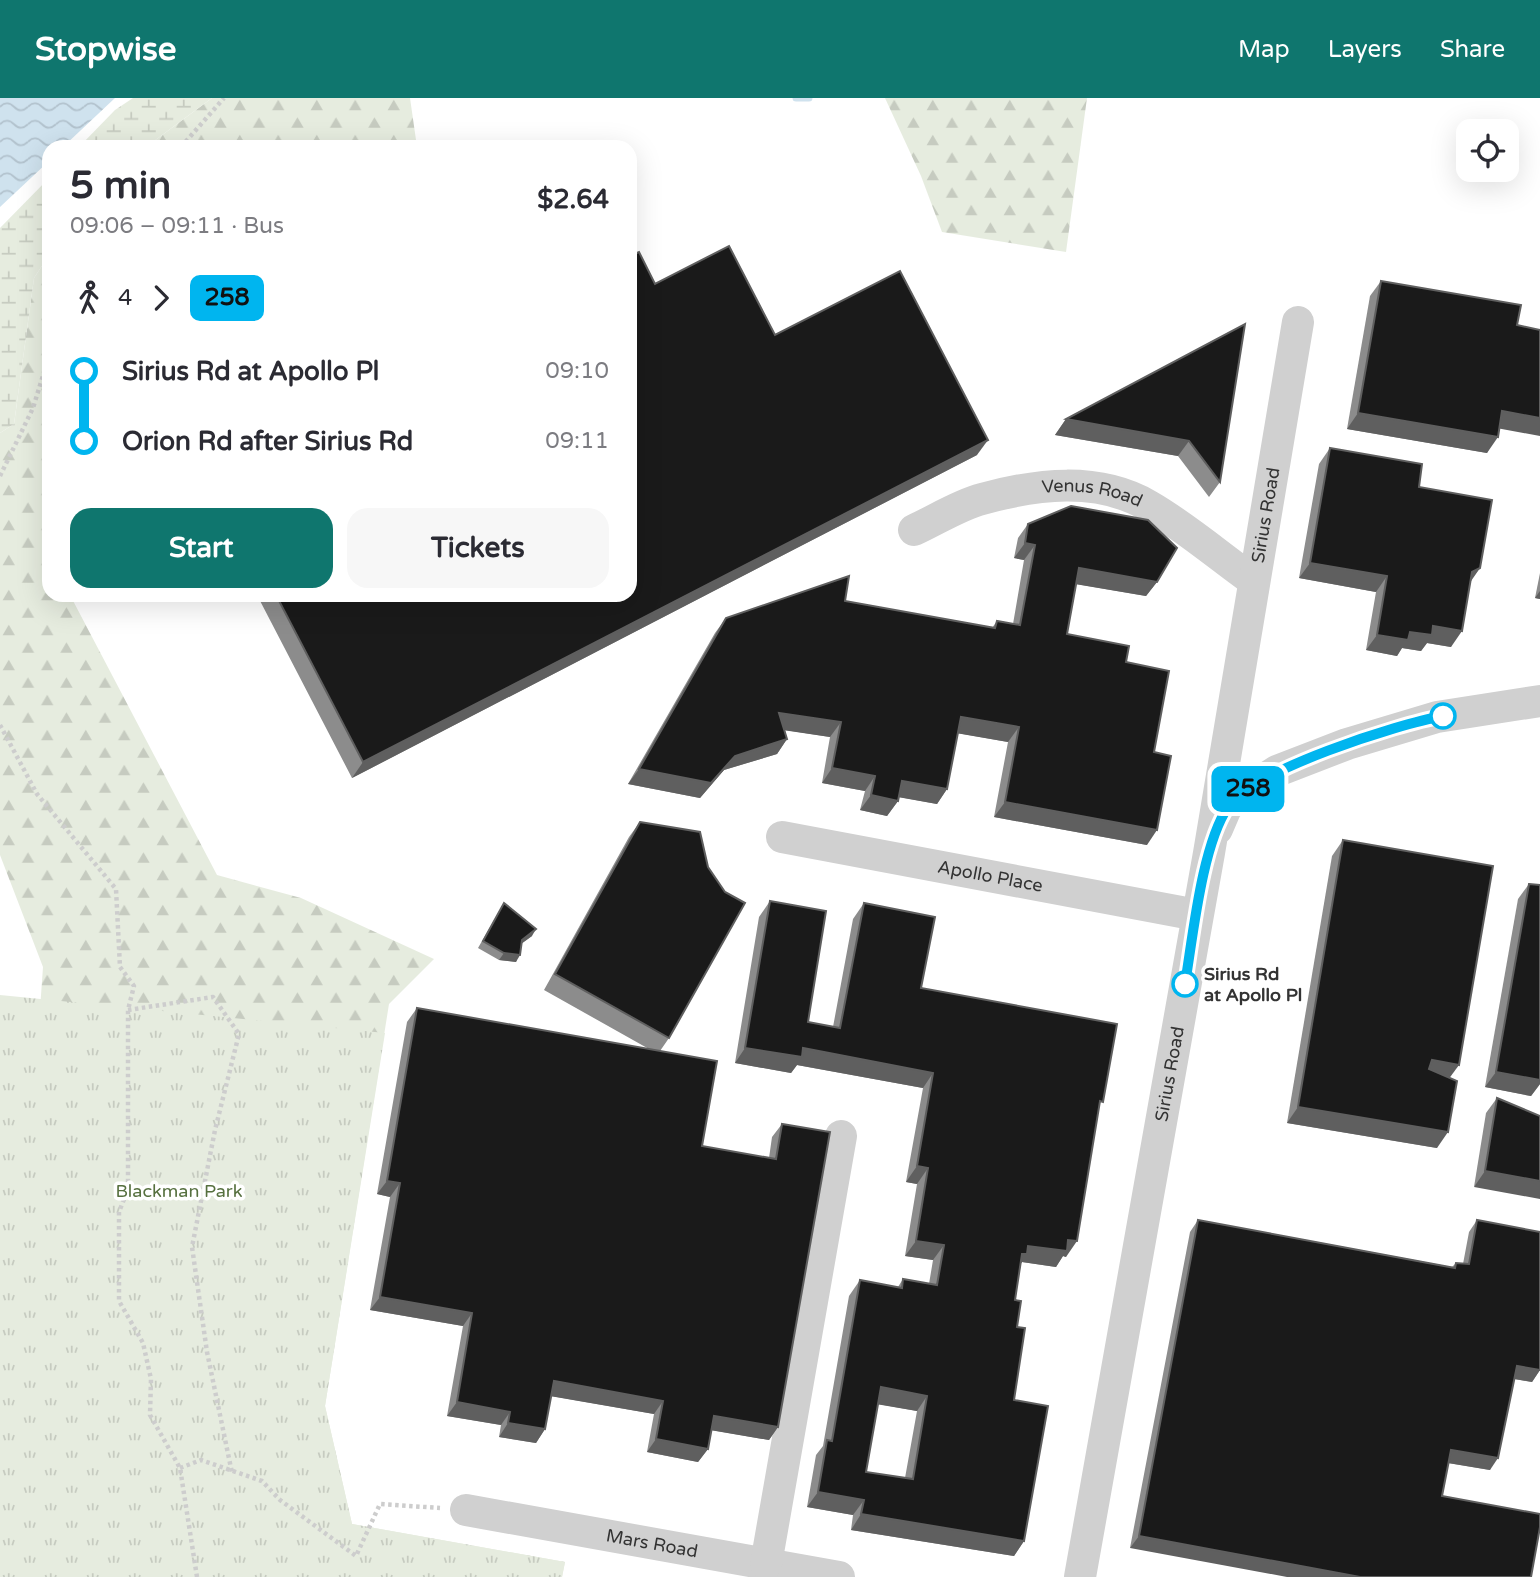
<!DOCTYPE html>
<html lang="en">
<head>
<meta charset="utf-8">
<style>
  body { margin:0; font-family:"Varela Round",sans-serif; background:#f7f7f7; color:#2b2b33; height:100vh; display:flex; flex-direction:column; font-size:26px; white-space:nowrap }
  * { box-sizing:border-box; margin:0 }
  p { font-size:23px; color:#7c7c81 }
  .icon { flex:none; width:38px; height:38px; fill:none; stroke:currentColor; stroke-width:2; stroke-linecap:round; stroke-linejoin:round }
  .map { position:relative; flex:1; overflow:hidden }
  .sheet { position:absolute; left:42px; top:42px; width:595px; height:462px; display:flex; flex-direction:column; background:#fff; border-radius:21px; box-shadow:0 7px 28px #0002 }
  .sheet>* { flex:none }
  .badge { padding:0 14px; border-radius:10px; font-size:24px; line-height:46px }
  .fabs { position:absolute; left:1456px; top:21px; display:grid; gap:14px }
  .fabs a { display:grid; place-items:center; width:63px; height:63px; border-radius:14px; background:#fff; box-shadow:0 7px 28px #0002; font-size:35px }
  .map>.badge { position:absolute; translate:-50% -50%; box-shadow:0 0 0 4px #fff }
  .legs { display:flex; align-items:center; gap:10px; height:77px; padding:0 28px; font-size:23px }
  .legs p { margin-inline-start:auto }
  .summary { display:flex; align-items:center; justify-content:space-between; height:119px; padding:0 28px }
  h1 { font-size:38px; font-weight:700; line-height:52px }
  .action { display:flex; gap:14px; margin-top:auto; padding:14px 28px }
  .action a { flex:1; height:80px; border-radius:21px; background:#0f766e; color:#fff; font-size:28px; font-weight:700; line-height:80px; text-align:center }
  .action a+a { background:#f7f7f7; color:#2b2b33 }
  ul { padding:0 28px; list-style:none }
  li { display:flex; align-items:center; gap:24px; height:70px; font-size:26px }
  li i { display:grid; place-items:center; width:10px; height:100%; margin:0 9px; background:currentColor }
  li i::after { content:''; width:18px; height:18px; margin:-9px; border:5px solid; border-radius:50%; background:#fff }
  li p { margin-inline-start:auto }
  li:first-child i { background:linear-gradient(#0000 50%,currentColor 0) }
  li:last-child i { background:linear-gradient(currentColor 50%,#0000 0) }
  header { display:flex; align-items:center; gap:42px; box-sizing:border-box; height:98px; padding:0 35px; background:#0f766e; color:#fff }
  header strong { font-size:33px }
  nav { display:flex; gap:38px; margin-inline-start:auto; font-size:24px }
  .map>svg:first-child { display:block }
</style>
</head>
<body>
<header>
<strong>Stopwise</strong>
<nav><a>Map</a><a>Layers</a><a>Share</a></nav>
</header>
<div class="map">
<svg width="1540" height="1479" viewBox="0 0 1540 1479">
  <defs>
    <pattern id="forest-firs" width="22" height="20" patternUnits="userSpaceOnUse" patternTransform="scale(1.75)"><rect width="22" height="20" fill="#e6ecdf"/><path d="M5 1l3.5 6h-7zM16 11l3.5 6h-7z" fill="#c6cbc0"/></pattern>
    <pattern id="wetland-marsh" width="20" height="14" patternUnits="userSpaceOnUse" patternTransform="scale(1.75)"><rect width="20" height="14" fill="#e6ecdf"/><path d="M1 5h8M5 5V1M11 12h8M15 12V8" fill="none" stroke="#c6cbc0"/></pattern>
    <pattern id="park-tufts" width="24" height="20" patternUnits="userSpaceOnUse" patternTransform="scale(1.75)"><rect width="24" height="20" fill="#e6ecdf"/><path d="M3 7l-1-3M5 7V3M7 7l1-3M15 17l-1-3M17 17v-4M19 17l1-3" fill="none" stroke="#c6cbc0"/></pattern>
    <pattern id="water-waves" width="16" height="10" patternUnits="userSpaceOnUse" patternTransform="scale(1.75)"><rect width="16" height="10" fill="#cfe2ee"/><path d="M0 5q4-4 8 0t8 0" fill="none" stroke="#b2c2cd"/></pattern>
  </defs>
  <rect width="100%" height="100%" fill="#fff"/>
  <g fill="url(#forest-firs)">
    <polygon points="212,0 410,0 417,49 146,49"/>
    <polygon points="885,0 1087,0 1066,154 942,134 921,78"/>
    <polygon points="49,157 49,497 70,497 217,777 301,800 434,861 389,906 325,1308 352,1426 565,1464 562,1479 0,1479 43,869 0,757 0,335 14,326 34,180"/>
  </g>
  <g fill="url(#wetland-marsh)">
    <polygon points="133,0 212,0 146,49 79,49 115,12"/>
    <polygon points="49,80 49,157 34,180 14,326 0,335 0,130"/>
  </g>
  <polygon fill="url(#park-tufts)" points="0,897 385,935 325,1308 352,1426 565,1464 562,1479 0,1479"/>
  <polygon fill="url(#water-waves)" points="0,0 115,0 63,49 49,49 49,63 0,109"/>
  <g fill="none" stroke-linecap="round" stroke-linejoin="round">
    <polyline stroke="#cfe2ee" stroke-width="7" points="796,0 809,0"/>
    <g stroke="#cdcdcd" stroke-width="4.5" stroke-dasharray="3.5 3.5" stroke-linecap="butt">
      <polyline points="181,49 224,0"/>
      <polyline points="0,378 33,310 49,258"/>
      <polyline points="0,627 37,696 116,791 120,869 134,888 128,912 128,1091 119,1114 119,1203 143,1245 151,1281 150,1317 180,1370 197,1479"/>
      <polyline points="128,912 213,899 239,936 215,1032 192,1149 207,1254 232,1375"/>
      <polyline points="180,1370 201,1362 262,1383 280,1402 356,1458 380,1406 440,1410"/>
    </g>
    <g stroke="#d0d0d0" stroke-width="32">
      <path id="s1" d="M914,432C936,422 959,407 982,401C1036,386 1098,378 1149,408C1184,428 1220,459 1254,483"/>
      <polyline points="1217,731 1226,710 1235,700 1277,673 1347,646 1437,619 1540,603"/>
      <path id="s2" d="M782,739L1197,817"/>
      <path id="s3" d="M466,1412L839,1479"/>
      <polyline points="766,1466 841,1038"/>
      <path id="s4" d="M1080,1479L1209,755L1298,224"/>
    </g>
  </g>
  <g fill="#8c8c8c" fill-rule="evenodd">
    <polygon points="1381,183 1499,330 1487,355 1347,331 1370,198"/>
    <polygon points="655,186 775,237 977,357 352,680 257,497 630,497"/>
    <polygon points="1245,226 1220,384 1209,399 1178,358 1055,337 1066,321"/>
    <polygon points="1330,350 1419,389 1480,470 1470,483 1451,549 1427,545 1421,553 1402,550 1397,558 1366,552 1376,494 1299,480 1319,366"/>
    <polygon points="1028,426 1157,484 1146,498 1076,486 1067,536 1126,564 1154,654 1147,747 994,719 1008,644 957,635 947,691 937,706 899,699 898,703 887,718 860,712 865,693 822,685 830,639 785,632 787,641 777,656 724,672 700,700 628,686 715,535 726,520 845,503 992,530 997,523 1013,526 1024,462 1014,460 1018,440"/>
    <polygon points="1540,475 1540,501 1535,500"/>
    <polygon points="640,724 669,940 660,953 702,1048 769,1060 772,1039 782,1026 778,1329 769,1342 711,1332 708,1351 698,1364 647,1354 654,1316 551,1298 545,1331 536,1345 499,1339 501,1327 447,1318 463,1228 370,1212 390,1099 377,1096 407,924 417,910 649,951 544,892 629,739"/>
    <polygon points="1343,742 1450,980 1437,1050 1287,1025 1332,758"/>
    <polygon points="1529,786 1540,787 1540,986 1531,998 1485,989 1518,801"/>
    <path d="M770,803L808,924L833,929L853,821L864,805L921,890L1099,1010L1066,1159L1063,1158L1056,1169L1022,1164L1021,1165L1015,1202L1017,1229L1014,1302L1024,1443L1014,1458L851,1432L853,1417L807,1409L816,1357L823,1348L849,1198L860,1182L898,1189L903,1181L929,1186L933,1162L905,1158L917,1086L906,1084L923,990L797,967L791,975L735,965L759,819ZM878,1306L917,1313L905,1380L866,1374Z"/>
    <polygon points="504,805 532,838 522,845 516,864 499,862 478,850"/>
    <polygon points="1497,1000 1540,1018 1474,1089 1486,1015"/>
    <polygon points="1198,1122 1452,1169 1456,1165 1463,1166 1469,1134 1477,1122 1540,1272 1532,1284 1514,1281 1490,1372 1448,1365 1130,1450 1190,1134"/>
  </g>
  <g fill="#5f5f5f">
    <polygon points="1502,313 1540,320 1540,338 1491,329"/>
    <polygon points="1358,315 1498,339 1487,355 1347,331"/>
    <polygon points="1066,321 1189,343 1178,358 1055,337"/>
    <polygon points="988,342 977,357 352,680 363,664"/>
    <polygon points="1025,445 1035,447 1024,462 1014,460"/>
    <polygon points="1310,465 1387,478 1376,494 1299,480"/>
    <polygon points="1079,470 1157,484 1146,498 1069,485"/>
    <polygon points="1480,470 1469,486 1472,474"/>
    <polygon points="1540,493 1540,501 1535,500"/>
    <polygon points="1433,528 1462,533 1451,549 1427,545 1421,553 1402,550 1397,558 1366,552 1377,537 1410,534"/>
    <polygon points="779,615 841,624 830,639 769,630"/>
    <polygon points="961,619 1019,629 1008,644 950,634"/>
    <polygon points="787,641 777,656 724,672 700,700 628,686 639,671"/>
    <polygon points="832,670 875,678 865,693 822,685"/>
    <polygon points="902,683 947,691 937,706 892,698"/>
    <polygon points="871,697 898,703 887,718 860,712"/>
    <polygon points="1005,704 1157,732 1147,747 994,719"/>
    <polygon points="536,831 532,838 517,849 522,842"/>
    <polygon points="504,855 520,857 516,864 499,862"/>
    <polygon points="745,950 803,950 933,975 923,990 797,967 791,975 735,965"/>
    <polygon points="1432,962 1459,967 1448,982 1421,977"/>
    <polygon points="1496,974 1540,982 1540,986 1531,998 1485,989"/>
    <polygon points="1298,1009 1448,1034 1437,1050 1287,1025"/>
    <polygon points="917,1068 928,1070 917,1086 906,1084"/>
    <polygon points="1485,1073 1540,1083 1540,1101 1474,1089"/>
    <polygon points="387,1083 400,1085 390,1099 377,1096"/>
    <polygon points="1068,1142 1077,1143 1066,1159 1063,1158 1056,1169 1022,1164 1016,1172 1011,1171 1028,1148"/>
    <polygon points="916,1143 944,1147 933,1162 905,1158"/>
    <polygon points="380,1199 472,1215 463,1228 370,1212"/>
    <polygon points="1517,1268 1540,1272 1532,1284 1509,1280"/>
    <polygon points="554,1283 663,1303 654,1316 544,1297"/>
    <polygon points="881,1289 927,1298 917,1313 870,1305"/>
    <polygon points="457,1304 510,1314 501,1327 447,1318"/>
    <polygon points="714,1318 778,1329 769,1342 704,1331"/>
    <polygon points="508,1325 545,1331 536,1345 499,1339"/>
    <polygon points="656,1341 708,1351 698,1364 647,1354"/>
    <polygon points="1451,1352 1498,1360 1490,1372 1442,1364"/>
    <polygon points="818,1394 864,1402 853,1417 807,1409"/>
    <polygon points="861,1416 1024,1443 1014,1458 851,1432"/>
    <polygon points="1139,1438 1360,1479 1287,1479 1130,1450"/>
  </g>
  <g fill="#1a1a1a" stroke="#5f5f5f" stroke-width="2" fill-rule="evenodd">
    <polygon points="729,148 775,237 900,173 988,342 363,664 276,497 630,497 630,158 639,154 655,186"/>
    <polygon points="1381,183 1521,207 1517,227 1540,232 1540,320 1502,313 1498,339 1358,315"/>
    <polygon points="1245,226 1220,384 1189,343 1066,321"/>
    <polygon points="1330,350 1422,366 1419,389 1492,402 1480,470 1472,474 1462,533 1433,528 1432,537 1410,534 1408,542 1377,537 1387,478 1310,465"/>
    <polygon points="1071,408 1148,422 1177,450 1157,484 1079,470 1067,536 1129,548 1126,564 1169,573 1154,654 1171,658 1157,732 1005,704 1019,629 961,619 947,691 902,683 898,703 871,697 875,678 832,670 841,624 779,615 787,641 735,658 711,685 639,671 726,520 849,478 845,503 995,530 997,523 1020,527 1035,447 1025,445 1028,426"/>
    <polygon points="640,724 700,734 708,769 725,794 745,805 669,940 555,876"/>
    <polygon points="1343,742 1493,768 1459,967 1432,962 1429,971 1457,983 1448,1034 1298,1009"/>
    <polygon points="1529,786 1540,787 1540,982 1496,974"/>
    <path d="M770,803L826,813L808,924L840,930L864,805L935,819L921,890L1117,926L1103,1004L1100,1003L1077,1143L1068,1142L1067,1153L1028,1148L1027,1156H1022L1015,1202L1021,1203L1017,1229L1025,1230L1014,1302L1048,1308L1024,1443L861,1416L864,1402L818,1394L827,1342L832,1343L860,1182L902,1190L903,1181L937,1187L944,1147L916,1143L928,1070L917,1068L933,975L803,950L802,959L745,950ZM881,1289L927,1298L913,1381L866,1374Z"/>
    <polygon points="504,805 536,831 522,842 520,857 504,855 483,843"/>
    <polygon points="417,910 717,963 702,1048 776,1061 782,1026 830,1034 778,1329 714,1318 708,1351 656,1341 663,1303 554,1283 545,1331 508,1325 510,1314 457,1304 472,1215 380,1199 400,1085 387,1083"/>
    <polygon points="1497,1000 1540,1018 1540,1083 1485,1073"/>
    <polygon points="1198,1122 1455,1170 1456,1165 1469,1166 1477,1122 1540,1134 1540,1272 1517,1268 1498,1360 1451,1352 1442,1398 1540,1416 1540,1429 1531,1479 1360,1479 1139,1438"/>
  </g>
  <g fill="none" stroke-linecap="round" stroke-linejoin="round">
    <g stroke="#fff" stroke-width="16">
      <path id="line-1" d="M1185,886C1193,838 1202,747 1228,709C1253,672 1398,626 1443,618"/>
    </g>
    <use href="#line-1" stroke="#00b5ef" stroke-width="10"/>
  </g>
  <g fill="#fff" stroke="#00b5ef" stroke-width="3.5">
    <circle cx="1443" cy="618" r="12"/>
    <circle cx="1185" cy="886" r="12"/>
  </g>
  <g text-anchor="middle" stroke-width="7" stroke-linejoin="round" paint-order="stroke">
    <g font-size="18" fill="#333" stroke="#fff">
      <text dy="6" stroke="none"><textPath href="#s1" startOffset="187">Venus Road</textPath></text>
      <text dy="6" stroke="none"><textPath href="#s4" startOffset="1078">Sirius Road</textPath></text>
      <text dy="6" stroke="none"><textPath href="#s2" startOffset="212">Apollo Place</textPath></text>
      <text dy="6" stroke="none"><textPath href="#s4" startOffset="511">Sirius Road</textPath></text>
      <text dy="6" stroke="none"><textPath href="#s3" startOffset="189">Mars Road</textPath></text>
    </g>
    <g font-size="18" font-weight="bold" fill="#333" stroke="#fff" text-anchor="start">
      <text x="1204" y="882">Sirius Rd<tspan x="1204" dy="21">at Apollo Pl</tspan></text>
    </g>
    <g font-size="18" fill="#56703f" stroke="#fff">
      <text x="179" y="1099">Blackman Park</text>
    </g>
  </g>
</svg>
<div class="fabs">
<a><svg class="icon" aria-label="locate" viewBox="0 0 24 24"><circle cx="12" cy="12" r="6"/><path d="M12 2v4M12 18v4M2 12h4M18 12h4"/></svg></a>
</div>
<b class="badge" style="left:1248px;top:691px;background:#00b5ef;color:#111">258</b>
<section class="sheet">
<div class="summary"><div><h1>5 min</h1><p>09:06 – 09:11 · Bus</p></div><b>$2.64</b></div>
<div class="legs"><svg class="icon" aria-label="walk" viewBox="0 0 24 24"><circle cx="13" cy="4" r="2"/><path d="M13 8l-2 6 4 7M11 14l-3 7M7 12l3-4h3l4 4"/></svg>4<svg class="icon" aria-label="forward" viewBox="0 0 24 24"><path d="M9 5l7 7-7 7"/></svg><b class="badge" style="background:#00b5ef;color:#111">258</b></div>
<ul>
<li><i style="color:#00b5ef"></i><b>Sirius Rd at Apollo Pl</b><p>09:10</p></li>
<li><i style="color:#00b5ef"></i><b>Orion Rd after Sirius Rd</b><p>09:11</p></li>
</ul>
<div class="action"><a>Start</a><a>Tickets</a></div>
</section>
</div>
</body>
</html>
